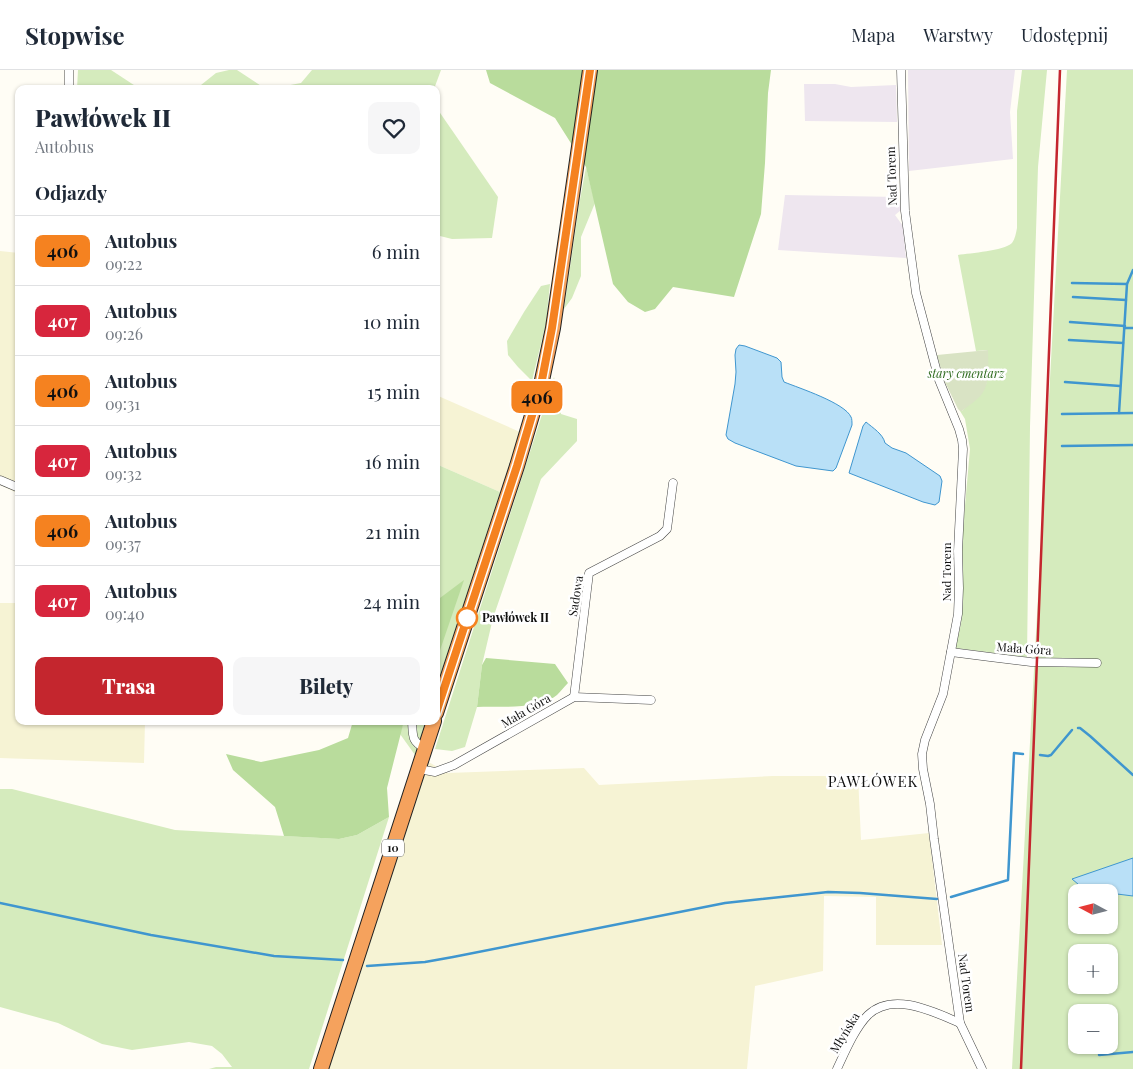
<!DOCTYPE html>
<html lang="pl">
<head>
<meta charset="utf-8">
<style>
  body { margin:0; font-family:"Playfair Display",serif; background:#f6f6f7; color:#1f2937; height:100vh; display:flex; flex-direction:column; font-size:19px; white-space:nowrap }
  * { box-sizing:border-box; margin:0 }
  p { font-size:16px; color:#747a83 }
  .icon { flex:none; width:28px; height:28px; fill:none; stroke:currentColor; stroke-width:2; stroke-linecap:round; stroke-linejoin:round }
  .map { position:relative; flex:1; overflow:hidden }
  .drawer { position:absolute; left:15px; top:15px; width:425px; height:640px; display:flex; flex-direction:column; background:#fff; border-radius:10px; box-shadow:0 1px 4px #0004 }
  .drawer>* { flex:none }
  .badge { padding:0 10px; border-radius:8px; font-size:18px; line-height:32px }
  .needle { width:32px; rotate:277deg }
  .fabs { position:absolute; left:1068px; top:814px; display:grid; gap:10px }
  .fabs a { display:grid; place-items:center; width:50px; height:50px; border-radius:10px; background:#fff; box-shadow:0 1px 4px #0004; font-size:25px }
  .map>.badge { position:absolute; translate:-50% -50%; box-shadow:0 0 0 2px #fff }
  h2 { padding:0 20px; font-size:19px; line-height:45px }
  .round { display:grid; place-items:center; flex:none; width:52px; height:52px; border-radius:10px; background:#f6f6f7 }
  .headline { display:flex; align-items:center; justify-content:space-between; height:85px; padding:0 20px }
  h1 { font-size:24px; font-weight:800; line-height:38px }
  .action { display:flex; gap:10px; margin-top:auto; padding:10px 20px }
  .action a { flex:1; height:58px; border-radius:10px; background:#c4262e; color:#fff; font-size:20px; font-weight:800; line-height:58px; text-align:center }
  .action a+a { background:#f6f6f7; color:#1f2937 }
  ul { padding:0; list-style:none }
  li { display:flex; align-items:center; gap:15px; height:70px; padding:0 20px; border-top:1px solid #e0e1e3 }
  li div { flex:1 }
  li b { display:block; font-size:19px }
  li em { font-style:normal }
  li .badge { min-width:55px; font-weight:700; text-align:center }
  header { display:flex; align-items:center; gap:30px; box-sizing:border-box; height:70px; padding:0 25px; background:#fff; border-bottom:1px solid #e0e1e3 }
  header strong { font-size:24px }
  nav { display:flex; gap:28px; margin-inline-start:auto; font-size:18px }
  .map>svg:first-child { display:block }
</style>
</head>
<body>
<header>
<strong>Stopwise</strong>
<nav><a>Mapa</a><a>Warstwy</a><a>Udostępnij</a></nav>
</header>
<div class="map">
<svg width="1133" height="999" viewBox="0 0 1133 999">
  <rect width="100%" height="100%" fill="#fffdf5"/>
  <g fill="#eee6ef">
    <polygon points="908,0 1015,0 1010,42 1013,89 909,101"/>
    <polygon points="804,14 835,14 851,17 896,15 897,52 805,51"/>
    <polygon points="785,125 898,127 901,140 895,145 903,156 906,188 778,180"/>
  </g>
  <g fill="#f6f3d4">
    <polygon points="0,181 19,183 19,424 0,415"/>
    <polygon points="436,325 520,362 500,422 436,394"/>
    <polygon points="0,533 16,533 15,600 19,602 19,651 145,651 144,693 0,688"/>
    <polygon points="425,690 448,703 584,698 599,715 773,706 858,706 861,770 929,763 942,875 876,875 876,827 824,826 823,901 755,916 747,999 328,999"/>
  </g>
  <g fill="#d5ebbd" fill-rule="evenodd">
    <polygon points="78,0 111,0 140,19 77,19"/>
    <polygon points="229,0 237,0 266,19 196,19 216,3"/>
    <polygon points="312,0 441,0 434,19 269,19 301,13"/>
    <path d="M1022,0H1047L1038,97L1030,357L1027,587L955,578L961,554L963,525L962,470L970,379L965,349L960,341H962L986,315L988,299V280L976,281L958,185C971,183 1003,181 1012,173C1015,169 1016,163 1017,158V41Z"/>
    <path d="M1067,0H1133V999H1012ZM1076,822H1109V855H1076ZM1076,882H1109V915H1076ZM1076,942H1109V975H1076Z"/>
    <polygon points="436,37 498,127 492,168 452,169 436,165"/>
    <polygon points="586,97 595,133 581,167 581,206 572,228 564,239 579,135"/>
    <polygon points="550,214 546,253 532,311 518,297 508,285 507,271 524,242 541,216"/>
    <polygon points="554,307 559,331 561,344 577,349 577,371 541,409 493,548 482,595 477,637 465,677 452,681 435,679"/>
    <polygon points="436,394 500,422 436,618 436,542 440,528 436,527"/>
    <polygon points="404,651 426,651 415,685 400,664"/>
    <polygon points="0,719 12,719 175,760 339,769 357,765 389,747 309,999 209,999 216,997 232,997 222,984 212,976 189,972 132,980 102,974 58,953 0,937"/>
  </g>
  <g fill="#b9dc9c">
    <polygon points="486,0 771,0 768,23 765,93 761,144 734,227 673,217 655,239 645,242 628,232 613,214 586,97 555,48 490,13"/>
    <polygon points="464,510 436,592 436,539 440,528"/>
    <path d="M486,588L555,594L568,613C564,617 561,621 557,625C539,640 500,636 477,637L482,595Z"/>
    <polygon points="353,651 404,651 387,718 389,747 357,765 339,769 284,766 275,737 233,700 226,684 261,692 319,680 348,668"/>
  </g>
  <path fill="#d9e3c4" d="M988,280C988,294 991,313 981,325C976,331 968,336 962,341H960L958,339L944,310L937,285Z"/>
  <g fill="#b9e0f7" stroke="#3f96cf">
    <path d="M739,275L745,276L777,288L781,292L782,307L784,312C799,318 845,333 851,347C852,348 852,353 852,355L836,398L833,401L796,396L735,373L728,369L726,365L735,314L736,302L735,285L736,279Z"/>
    <path d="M866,352C873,358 883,364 885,373L892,378L906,383L940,406L942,411L939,432L935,435L923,432L849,403L863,356Z"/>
    <polygon points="1133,788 1133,826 1085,820 1072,809"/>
  </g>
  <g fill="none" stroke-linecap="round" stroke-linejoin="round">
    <g stroke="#3f96cf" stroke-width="2.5">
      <polyline points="1072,213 1127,214"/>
      <polyline points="1073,227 1126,230"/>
      <polyline points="1070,252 1125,256"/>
      <polyline points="1124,258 1133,258"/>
      <polyline points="1069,270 1123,273"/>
      <polyline points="1065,312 1120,316"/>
      <polyline points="1119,343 1127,214 1133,200"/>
      <polyline points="1062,344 1133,343"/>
      <polyline points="1062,376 1133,375"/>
      <polyline points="1078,658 1080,658 1090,666 1133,705"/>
      <polyline points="1040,685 1048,686 1051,685 1072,660"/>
      <polyline points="951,827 1008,810 1014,683 1023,684"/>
      <polyline points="0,833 151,865 274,886 343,890"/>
      <polyline points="367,896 425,892 453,887 725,833 828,822 860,823 937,829"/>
      <polyline points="1099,985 1133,982"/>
    </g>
    <g stroke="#444" stroke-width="9">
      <g id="street">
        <polyline points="901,0 905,141 916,223 939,310 959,359 962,370 963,379 958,481 959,518 958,544 943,624 925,670 922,684 923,699 930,734 934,769 960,953 982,999"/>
        <polyline points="69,19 69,0"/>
        <polyline points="0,410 19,418"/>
        <polyline points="951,582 990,587 1031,592 1097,593"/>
        <polyline points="574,627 589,503 660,466 667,459 673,413"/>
        <path d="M412,651C413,665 411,672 425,678"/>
        <polyline points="419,699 435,702 454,695 574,627 651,630"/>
        <path d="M837,999C845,982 855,958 868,945C893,921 934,942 960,953"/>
      </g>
    </g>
    <g stroke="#222" stroke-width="16">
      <g id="highway">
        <polyline points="436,643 517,396 541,315 553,258 590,0"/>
        <polyline points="321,999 434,651"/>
      </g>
    </g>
    <use href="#street" stroke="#fff" stroke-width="8"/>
    <use href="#highway" stroke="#f5a25d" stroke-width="14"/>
    <polyline stroke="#c4262e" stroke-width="2.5" points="1021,999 1060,0"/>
  </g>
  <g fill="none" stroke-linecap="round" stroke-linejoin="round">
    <g stroke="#fff" stroke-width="11">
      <polyline id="line" points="436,643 517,396 541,315 552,258 590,0"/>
    </g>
    <use href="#line" stroke="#f58220" stroke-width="8"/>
  </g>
  <circle fill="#fff" stroke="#f58220" stroke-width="2.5" cx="467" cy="548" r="10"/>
  <g text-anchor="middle" stroke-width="5" stroke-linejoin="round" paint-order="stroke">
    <rect fill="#fff" stroke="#585858" stroke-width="1" x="382" y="769.5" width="22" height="17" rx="4"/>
    <g font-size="11" font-weight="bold" fill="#111">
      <text x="393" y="782">10</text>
    </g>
    <g font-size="12" fill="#111" stroke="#fff">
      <text transform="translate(892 106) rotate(-92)" y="4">Nad Torem</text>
      <text transform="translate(947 502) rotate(-90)" y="4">Nad Torem</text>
      <text transform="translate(576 526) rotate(-81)" y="4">Sadowa</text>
      <text transform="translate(1024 579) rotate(4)" y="4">Mała Góra</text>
      <text transform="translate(526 641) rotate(-30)" y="4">Mała Góra</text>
      <text transform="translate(966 913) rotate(82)" y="4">Nad Torem</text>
      <text transform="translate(845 963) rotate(-59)" y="4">Młyńska</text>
    </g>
    <g font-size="12" font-style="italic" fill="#2f6b1f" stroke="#fff">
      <text x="966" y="308">stary cmentarz</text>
    </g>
    <g font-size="12" font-weight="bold" fill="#111" stroke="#fff" text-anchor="start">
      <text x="482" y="552">Pawłówek II</text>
    </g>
    <g font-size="15" letter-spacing="1" fill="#111" stroke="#fff">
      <text x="873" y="717">PAWŁÓWEK</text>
    </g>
  </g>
</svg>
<div class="fabs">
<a><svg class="needle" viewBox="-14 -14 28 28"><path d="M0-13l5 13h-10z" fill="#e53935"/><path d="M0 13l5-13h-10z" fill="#747a83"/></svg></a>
<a>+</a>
<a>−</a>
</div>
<b class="badge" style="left:537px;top:327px;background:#f58220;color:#111">406</b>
<section class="drawer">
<div class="headline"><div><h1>Pawłówek II</h1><p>Autobus</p></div><a class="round"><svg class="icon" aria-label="heart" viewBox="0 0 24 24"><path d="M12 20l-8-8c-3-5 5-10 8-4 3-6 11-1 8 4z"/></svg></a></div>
<h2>Odjazdy</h2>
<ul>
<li><span class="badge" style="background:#f58220;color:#111">406</span><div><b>Autobus</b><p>09:22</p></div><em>6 min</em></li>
<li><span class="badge" style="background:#d7263d;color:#fff">407</span><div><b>Autobus</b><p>09:26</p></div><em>10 min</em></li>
<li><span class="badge" style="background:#f58220;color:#111">406</span><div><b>Autobus</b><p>09:31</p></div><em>15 min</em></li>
<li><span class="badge" style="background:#d7263d;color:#fff">407</span><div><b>Autobus</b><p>09:32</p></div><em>16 min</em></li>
<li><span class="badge" style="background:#f58220;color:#111">406</span><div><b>Autobus</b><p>09:37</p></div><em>21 min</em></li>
<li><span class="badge" style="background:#d7263d;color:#fff">407</span><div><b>Autobus</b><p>09:40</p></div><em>24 min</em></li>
</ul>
<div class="action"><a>Trasa</a><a>Bilety</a></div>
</section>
</div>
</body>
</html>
